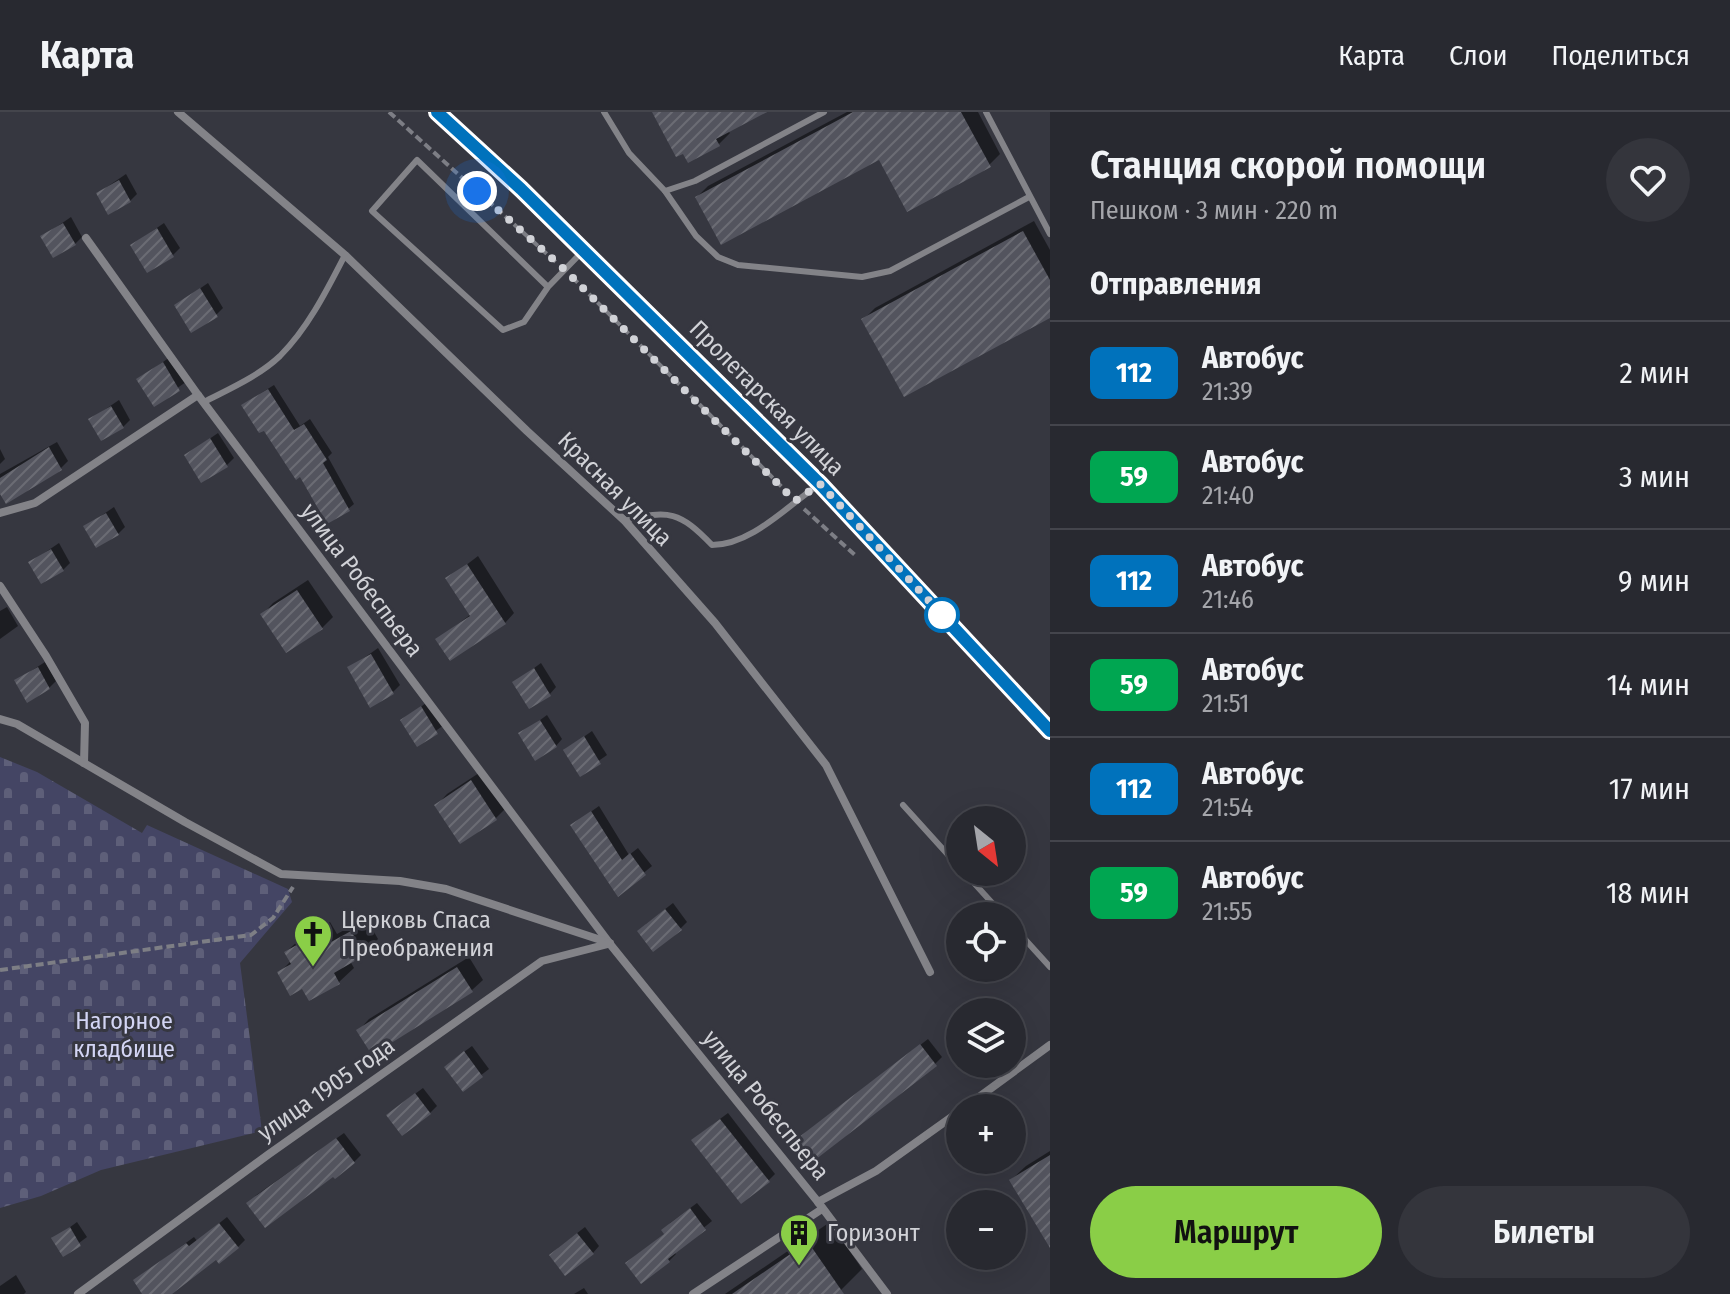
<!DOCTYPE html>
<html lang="ru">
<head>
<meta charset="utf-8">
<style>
  body { margin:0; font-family:"Fira Sans Condensed",sans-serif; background:#34353c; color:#f1f3f6; height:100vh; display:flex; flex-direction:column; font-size:30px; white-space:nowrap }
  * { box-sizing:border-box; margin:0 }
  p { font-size:26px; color:#a5a6ab }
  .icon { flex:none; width:44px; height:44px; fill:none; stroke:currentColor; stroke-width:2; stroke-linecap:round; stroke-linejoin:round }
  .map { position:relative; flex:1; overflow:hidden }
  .panel { display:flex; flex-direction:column; background:#282930; width:680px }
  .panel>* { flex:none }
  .badge { padding:0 16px; border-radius:12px; font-size:28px; line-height:52px }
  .needle { width:52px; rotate:150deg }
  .buttons { position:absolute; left:946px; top:694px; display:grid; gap:16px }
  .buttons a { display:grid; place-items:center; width:80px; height:80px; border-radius:50%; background:#282930; box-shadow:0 8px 32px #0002,0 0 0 2px #44454c; font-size:40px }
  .you { position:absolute; width:40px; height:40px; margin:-20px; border:6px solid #fff; border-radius:50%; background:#1a73e8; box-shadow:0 0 0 12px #1a73e833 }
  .map>.badge { position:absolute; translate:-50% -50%; box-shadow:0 0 0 4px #fff }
  h2 { padding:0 40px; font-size:30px; line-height:72px }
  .round { display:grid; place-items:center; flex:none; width:84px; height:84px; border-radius:42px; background:#34353c }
  .summary { display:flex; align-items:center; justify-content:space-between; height:136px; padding:0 40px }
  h1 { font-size:38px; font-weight:600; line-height:60px }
  .button { display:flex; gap:16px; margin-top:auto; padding:16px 40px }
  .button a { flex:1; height:92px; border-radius:48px; background:#8ace47; color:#111; font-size:32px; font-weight:600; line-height:92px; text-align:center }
  .button a+a { background:#34353c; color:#f1f3f6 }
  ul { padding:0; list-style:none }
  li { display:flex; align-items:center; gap:24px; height:104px; padding:0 40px; border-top:2px solid #44454c }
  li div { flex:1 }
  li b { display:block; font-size:30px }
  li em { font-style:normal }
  li .badge { min-width:88px; font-weight:700; text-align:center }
  header { display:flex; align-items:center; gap:48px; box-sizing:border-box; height:112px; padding:0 40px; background:#282930; border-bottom:2px solid #44454c }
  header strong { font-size:38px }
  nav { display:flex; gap:44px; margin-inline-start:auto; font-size:28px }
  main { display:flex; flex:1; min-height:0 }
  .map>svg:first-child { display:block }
</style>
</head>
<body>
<header>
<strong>Карта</strong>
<nav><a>Карта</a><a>Слои</a><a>Поделиться</a></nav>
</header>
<main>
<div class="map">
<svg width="1050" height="1182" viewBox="0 0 1050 1182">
  <defs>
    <pattern id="cemetery-stones" width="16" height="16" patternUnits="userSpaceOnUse" patternTransform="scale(2)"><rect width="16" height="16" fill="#444564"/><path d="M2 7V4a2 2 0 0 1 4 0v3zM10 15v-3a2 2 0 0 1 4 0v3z" fill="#5e5f79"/></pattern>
    <pattern id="building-hatch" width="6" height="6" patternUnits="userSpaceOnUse" patternTransform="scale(2)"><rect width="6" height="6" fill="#53545e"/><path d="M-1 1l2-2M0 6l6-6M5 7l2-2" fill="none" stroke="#6b6c74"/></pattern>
  </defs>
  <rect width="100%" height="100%" fill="#363740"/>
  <polygon fill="url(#cemetery-stones)" points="0,645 37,660 142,721 147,713 288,777 292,790 240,851 262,1019 101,1058 41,1084 0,1096"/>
  <g fill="#0007">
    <polygon points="654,0 763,0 728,19 730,21 719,32"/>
    <polygon points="847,0 978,0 1000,42 989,53 880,46 697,85 708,74"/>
    <polygon points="126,62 137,82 130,89 98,81"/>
    <polygon points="71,105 82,125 75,132 43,124"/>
    <polygon points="1034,109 1050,138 1050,204 864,207 875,196"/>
    <polygon points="164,111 180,136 173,143 132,133"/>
    <polygon points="208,171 223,196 216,203 176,193"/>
    <polygon points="170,245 186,270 154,292 139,267"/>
    <polygon points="274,273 300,314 310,307 332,341 328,345 354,392 348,397 301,362 250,288"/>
    <polygon points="119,288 130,308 123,315 91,307"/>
    <polygon points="218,321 234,346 227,353 186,343"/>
    <polygon points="57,330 68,349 61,356 7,389 0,378 0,362"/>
    <polygon points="0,337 5,347 0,352"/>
    <polygon points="114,395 125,415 118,422 86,414"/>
    <polygon points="59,431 70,451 63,458 31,450"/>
    <polygon points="478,444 514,501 505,511 438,528 471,502 448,467"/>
    <polygon points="308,468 333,505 322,516 263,502 273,491"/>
    <polygon points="7,495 18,514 0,527 0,499"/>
    <polygon points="378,536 400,573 393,580 350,556"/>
    <polygon points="45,550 56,569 49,576 17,568"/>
    <polygon points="541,551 556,575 550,582 515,570"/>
    <polygon points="429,589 444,613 417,632 402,608"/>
    <polygon points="547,603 562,627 556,634 521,622"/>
    <polygon points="592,619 607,643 580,662 565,638"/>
    <polygon points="482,659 506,696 496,706 437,693 447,682"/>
    <polygon points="599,694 629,743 638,736 652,754 618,782 572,713"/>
    <polygon points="673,791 687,810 680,817 646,812"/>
    <polygon points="366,806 378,827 364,842 350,849 354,856 339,870 310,886 303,875 280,860 291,849 286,840 301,826 330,810 337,822"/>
    <polygon points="469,845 483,868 472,878 359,918 369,907"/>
    <polygon points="928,927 942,945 935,952 804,1023"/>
    <polygon points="472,934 489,957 463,977 453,948"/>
    <polygon points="423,976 437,994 430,1001 396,996"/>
    <polygon points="728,1001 775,1062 768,1069 700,1022"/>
    <polygon points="344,1021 361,1043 354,1050 255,1084"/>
    <polygon points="1050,1039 1050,1132 1011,1068 1026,1054"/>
    <polygon points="697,1091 712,1109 674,1140 676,1142 669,1149 635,1144 666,1121 670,1111"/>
    <polygon points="227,1105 245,1128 238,1135 217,1146 165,1182 144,1182 143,1162 194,1125 197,1129"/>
    <polygon points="77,1110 87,1125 63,1143 54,1127"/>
    <polygon points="830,1110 862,1157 841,1178 835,1182 725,1182"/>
    <polygon points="585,1115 599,1134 593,1141 558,1136"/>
    <polygon points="16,1163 26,1180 24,1182 0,1182 0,1174"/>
    <polygon points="584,1176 588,1182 574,1182"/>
  </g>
  <g fill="url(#building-hatch)">
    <polygon points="652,0 767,0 716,27 720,34 688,51 683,42 676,45"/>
    <polygon points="853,0 961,0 991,55 907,100 879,48 721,133 695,85"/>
    <polygon points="119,68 131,90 108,103 96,81"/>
    <polygon points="63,111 76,133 53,146 40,124"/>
    <polygon points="157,116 174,145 147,161 130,133"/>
    <polygon points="1023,119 1050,168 1050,206 904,285 861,207"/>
    <polygon points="200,176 218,205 191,221 174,193"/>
    <polygon points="163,250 180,279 154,295 136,267"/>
    <polygon points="268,277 294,318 304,312 327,348 323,351 350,399 327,412 300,365 296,368 264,319 259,321 241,293"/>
    <polygon points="111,294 124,316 101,329 88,307"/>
    <polygon points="210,326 228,355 201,371 184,343"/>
    <polygon points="49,335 62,358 6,392 0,382 0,366"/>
    <polygon points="106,401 119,423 96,436 83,414"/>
    <polygon points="51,437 64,459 41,472 28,450"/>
    <polygon points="467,452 506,512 450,549 435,527 470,504 445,466"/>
    <polygon points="297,478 323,517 286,541 260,502"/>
    <polygon points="371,542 394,582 370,596 347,555"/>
    <polygon points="38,555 50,577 27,591 14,568"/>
    <polygon points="534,556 551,584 529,597 512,570"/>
    <polygon points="421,594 438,622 417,635 400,608"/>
    <polygon points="540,608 557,635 535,649 518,621"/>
    <polygon points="584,624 601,652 580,665 563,638"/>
    <polygon points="471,668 497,708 460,732 434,693"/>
    <polygon points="591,699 622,748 630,741 646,763 618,785 570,713"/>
    <polygon points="665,797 682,818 653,840 637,819"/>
    <polygon points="351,819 365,843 334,861 340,872 309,889 302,877 290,884 277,860 291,852 284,840 315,823 322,835"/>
    <polygon points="457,855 473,880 372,943 356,918"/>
    <polygon points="920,932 937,954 811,1051 794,1029"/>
    <polygon points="464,939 483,965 463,980 444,955"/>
    <polygon points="415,981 431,1002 402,1024 386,1003"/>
    <polygon points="720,1007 770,1070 741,1092 691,1028"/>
    <polygon points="336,1026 355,1051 335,1067 333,1065 265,1116 246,1091"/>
    <polygon points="1050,1043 1050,1136 1009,1068"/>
    <polygon points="690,1096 706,1118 668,1147 670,1150 641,1172 625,1151 664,1122 661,1118"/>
    <polygon points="219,1111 239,1136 219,1152 216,1148 172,1182 142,1182 133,1168 186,1131 189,1134"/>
    <polygon points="70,1115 81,1134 63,1145 51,1126"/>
    <polygon points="577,1121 594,1142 565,1164 549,1143"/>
    <polygon points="808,1130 844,1182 732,1182"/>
  </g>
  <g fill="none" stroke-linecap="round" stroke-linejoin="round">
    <g stroke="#7d7e85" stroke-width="4" stroke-dasharray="8 4" stroke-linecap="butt">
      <polyline points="389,0 557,151"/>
      <polyline points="572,165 789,382"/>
      <polyline points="804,397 856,444"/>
      <polyline points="0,858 251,823 273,806 293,775"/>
    </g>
    <g stroke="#838388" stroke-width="6">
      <polyline points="604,0 629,41 665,79 696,124 718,145 738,153 862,165 890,159 1029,85"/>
      <polyline points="986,0 1050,122"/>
      <polyline points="665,79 695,69 824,0"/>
      <polyline points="548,175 417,48 372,99 503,218 524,210 548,175 582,140"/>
      <path d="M204,290C229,277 259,264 280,244C308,216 327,178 345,143"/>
      <path d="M625,409C669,397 680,400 712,433C751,433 786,395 817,374"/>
      <polyline points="903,693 960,756"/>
      <polyline points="964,760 1004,804"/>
      <polyline points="1012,813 1050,855"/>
    </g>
    <g stroke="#838388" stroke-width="8">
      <polyline points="178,0 345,143 527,319 625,409 715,511 826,653 930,860"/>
      <polyline points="86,126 198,283 610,832 818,1090 887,1182"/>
      <polyline points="0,401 35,391 198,283"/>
      <polyline points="0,474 46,544 85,611 84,651"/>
      <polyline points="0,607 17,612 185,710 281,762 400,769 446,777 610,831"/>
      <polyline points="964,996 1050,933"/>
      <polyline points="818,1090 876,1059 960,999"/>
      <polyline points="78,1182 269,1042 542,849 608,832"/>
      <polyline points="693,1182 822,1097"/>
    </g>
    <polyline stroke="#adaeb6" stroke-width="16" points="437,0 521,77 820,372 1050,619"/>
  </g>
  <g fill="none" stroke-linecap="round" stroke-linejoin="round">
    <g stroke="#fff" stroke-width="18">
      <polyline id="line" points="437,0 521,77 820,372 1050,619"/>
    </g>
    <use href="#line" stroke="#0072bc" stroke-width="12"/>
    <polyline stroke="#d1d2d7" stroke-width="8" stroke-dasharray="0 14.4" points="477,79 564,157 795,389 820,372 946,507 942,503"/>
  </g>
  <defs>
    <g id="church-pin" transform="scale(2)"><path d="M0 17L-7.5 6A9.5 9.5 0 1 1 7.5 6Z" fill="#8ace47" stroke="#363740"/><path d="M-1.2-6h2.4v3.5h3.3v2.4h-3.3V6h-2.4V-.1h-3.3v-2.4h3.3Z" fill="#111"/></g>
    <g id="building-pin" transform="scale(2)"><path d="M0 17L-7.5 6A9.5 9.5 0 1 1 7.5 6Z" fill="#8ace47" stroke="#363740"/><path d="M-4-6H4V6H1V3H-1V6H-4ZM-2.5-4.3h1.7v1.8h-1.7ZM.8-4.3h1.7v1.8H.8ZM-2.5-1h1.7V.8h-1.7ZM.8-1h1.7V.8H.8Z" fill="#111"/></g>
  </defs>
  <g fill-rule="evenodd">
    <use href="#church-pin" x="313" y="822"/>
    <use href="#building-pin" x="799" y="1121"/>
  </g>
  <circle fill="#fff" stroke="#0072bc" stroke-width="4" cx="942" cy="503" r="16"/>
  <g text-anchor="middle" stroke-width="6" stroke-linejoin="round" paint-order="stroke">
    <g font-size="24" fill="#d1d2d7" stroke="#363740">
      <text transform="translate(767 286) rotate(45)" y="8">Пролетарская улица</text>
      <text transform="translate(615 377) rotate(45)" y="8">Красная улица</text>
      <text transform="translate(362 468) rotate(53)" y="8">улица Робеспьера</text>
      <text transform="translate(326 977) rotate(-35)" y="8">улица 1905 года</text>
      <text transform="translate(766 993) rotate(51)" y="8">улица Робеспьера</text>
    </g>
    <g font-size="24" fill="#d1d2d7" stroke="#363740" text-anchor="start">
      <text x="341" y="816">Церковь Спаса<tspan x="341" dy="28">Преображения</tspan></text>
      <text x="827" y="1129">Горизонт</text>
    </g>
    <g font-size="24" fill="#d3d5f4" stroke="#363740">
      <text x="124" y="917">Нагорное<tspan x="124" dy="28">кладбище</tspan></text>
    </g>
  </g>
</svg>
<div class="buttons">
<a><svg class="needle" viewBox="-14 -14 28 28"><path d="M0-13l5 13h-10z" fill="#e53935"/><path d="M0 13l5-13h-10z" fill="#a5a6ab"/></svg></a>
<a><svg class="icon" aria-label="locate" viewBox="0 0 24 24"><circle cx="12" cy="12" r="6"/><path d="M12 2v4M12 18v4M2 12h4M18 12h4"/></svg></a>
<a><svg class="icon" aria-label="layers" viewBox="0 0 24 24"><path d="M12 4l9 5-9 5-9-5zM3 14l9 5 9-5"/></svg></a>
<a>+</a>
<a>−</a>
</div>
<div class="you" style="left:477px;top:79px"></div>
</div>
<section class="panel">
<div class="summary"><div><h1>Станция скорой помощи</h1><p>Пешком · 3 мин · 220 m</p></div><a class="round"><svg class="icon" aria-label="heart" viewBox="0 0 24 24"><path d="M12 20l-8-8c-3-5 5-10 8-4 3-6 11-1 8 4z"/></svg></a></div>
<h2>Отправления</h2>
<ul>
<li><span class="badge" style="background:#0072bc;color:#fff">112</span><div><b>Автобус</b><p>21:39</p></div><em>2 мин</em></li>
<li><span class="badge" style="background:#00a651;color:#fff">59</span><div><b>Автобус</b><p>21:40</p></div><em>3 мин</em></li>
<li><span class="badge" style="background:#0072bc;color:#fff">112</span><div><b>Автобус</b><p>21:46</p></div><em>9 мин</em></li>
<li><span class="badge" style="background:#00a651;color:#fff">59</span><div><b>Автобус</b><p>21:51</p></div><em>14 мин</em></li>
<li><span class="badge" style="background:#0072bc;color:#fff">112</span><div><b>Автобус</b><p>21:54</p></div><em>17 мин</em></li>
<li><span class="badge" style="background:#00a651;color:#fff">59</span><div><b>Автобус</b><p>21:55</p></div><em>18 мин</em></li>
</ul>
<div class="button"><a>Маршрут</a><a>Билеты</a></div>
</section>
</main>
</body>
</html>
